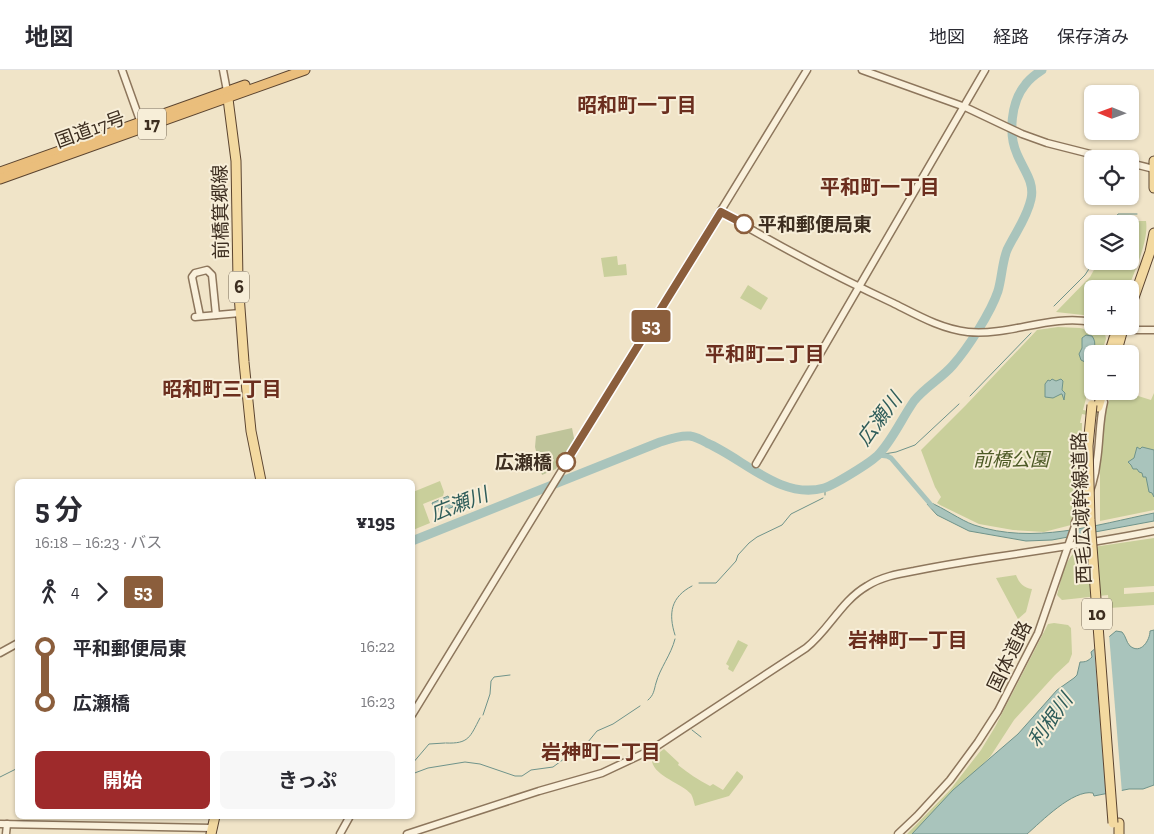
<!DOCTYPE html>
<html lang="ja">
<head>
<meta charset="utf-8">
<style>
  body { margin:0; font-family:"Zilla Slab","Noto Sans JP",serif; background:#f7f7f7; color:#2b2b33; height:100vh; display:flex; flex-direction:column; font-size:19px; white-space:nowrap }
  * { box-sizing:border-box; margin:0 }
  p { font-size:16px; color:#7c7c81 }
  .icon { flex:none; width:28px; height:28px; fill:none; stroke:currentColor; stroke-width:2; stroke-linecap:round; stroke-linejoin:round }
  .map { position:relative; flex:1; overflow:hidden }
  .details { position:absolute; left:15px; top:409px; width:400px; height:340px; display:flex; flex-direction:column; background:#fff; border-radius:8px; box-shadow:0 1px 4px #0004 }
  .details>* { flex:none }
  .badge { padding:0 10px; border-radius:4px; font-size:18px; line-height:32px }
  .needle { width:32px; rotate:271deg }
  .tools { position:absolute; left:1084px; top:15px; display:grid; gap:10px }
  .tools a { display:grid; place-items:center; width:55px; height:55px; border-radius:8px; background:#fff; box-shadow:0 1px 4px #0004; font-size:25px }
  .map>.badge { position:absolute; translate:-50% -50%; box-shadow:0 0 0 2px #fff }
  .legs { display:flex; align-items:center; gap:8px; height:55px; padding:0 20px; font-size:16px }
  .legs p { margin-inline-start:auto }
  .overview { display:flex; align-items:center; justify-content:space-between; height:85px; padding:0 20px }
  h1 { font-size:28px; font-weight:700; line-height:38px }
  .button { display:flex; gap:10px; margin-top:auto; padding:10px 20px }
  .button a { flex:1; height:58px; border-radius:8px; background:#9e2a2b; color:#fff; font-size:20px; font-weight:700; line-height:58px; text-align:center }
  .button a+a { background:#f7f7f7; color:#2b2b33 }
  ul { padding:0 20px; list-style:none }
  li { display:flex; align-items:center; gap:18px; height:55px; font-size:19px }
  li i { display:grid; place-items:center; width:8px; height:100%; margin:0 6px; background:currentColor }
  li i::after { content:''; width:12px; height:12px; margin:-6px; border:4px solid; border-radius:50%; background:#fff }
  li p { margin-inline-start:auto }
  li:first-child i { background:linear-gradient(#0000 50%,currentColor 0) }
  li:last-child i { background:linear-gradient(currentColor 50%,#0000 0) }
  header { display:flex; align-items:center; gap:30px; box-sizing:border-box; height:70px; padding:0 25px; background:#fff; border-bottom:1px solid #e1e1e2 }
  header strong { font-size:24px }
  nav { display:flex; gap:28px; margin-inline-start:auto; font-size:18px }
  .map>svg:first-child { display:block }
</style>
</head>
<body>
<header>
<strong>地図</strong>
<nav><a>地図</a><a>経路</a><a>保存済み</a></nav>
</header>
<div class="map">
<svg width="1154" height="764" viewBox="0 0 1154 764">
  <rect width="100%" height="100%" fill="#f0e4c8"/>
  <g fill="#c9cf9b">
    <path d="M1123,151H1146C1149,170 1135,200 1128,219H1092V246L1056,242L1090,207L1099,191H1130V154H1120Z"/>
    <polygon points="617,186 618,195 626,194 627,205 604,207 601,188"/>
    <polygon points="748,215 768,228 761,240 740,228"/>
    <polygon points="1058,257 1080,258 1105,264 1106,269 1101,284 1092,284 1092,306 1083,340 1105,344 1112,321 1122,321 1151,330 1154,323 1154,440 1100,451 1100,382 1102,348 1082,344 1080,353 1082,353 1081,388 1084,409 1071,455 1044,462 1013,460 979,454 940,435 937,433 941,427 935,417 921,380 966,335 1037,260"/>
    <polygon points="440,411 444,422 443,426 423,434 430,453 413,460 413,422"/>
    <path d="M1154,468V516L1124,518V524L1154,522V535L1109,538L1108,525L1062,530L1057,525C1062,509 1064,487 1080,479Z"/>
    <path d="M1016,505C1019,513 1024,518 1032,519L1026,542L1018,549L996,508Z"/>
    <polygon points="1054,553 1068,555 1071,558 1072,584 1069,592 1055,605 1014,650 990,687 912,764 907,764 950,720 981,680 995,657 1048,554"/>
    <polygon points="738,570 748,575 733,602 728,599 729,596 726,594"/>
    <path d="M664,679L679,693L678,695C688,703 698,710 710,716L713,714L723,720L737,701L743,706V708L729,726L695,736C694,733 693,727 691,724C682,713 650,705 652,688Z"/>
  </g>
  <polygon fill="#bfc49a" points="572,358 574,368 578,368 567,386 565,386 556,399 542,405 535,377 536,366"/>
  <g fill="#a9c4bc" stroke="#6f938a">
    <path d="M1086,265L1092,266C1098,274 1093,281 1089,290L1085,292L1081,290L1079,284L1082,278V268Z"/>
    <polygon points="1052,309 1056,311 1061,309 1063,311 1062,320 1065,323 1064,330 1062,324 1061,324 1053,328 1045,327 1045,314 1048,310 1050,311"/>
    <polygon points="1137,377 1140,379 1142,377 1154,380 1154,427 1152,423 1149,422 1146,407 1143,407 1142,403 1139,402 1137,399 1133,399 1131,395 1128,392 1134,388"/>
    <polygon points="448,426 453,437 436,443 432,433"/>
    <path d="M929,432C944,438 960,450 974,455C1033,475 1095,455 1154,443V451L1052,470L1026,471L969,461L937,445L927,434Z"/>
    <path d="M1154,560V715L1143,719H1129L1094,726L1093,723C1073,719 1041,752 1027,764H912L953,720L1018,664L1057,620L1074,608L1077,605L1080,592C1086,592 1088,591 1092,587L1091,582L1116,561L1122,562C1126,566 1126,572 1130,576C1141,585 1150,570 1150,561Z"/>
  </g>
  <polygon fill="#f0e4c8" points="1109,564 1122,723 1106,726 1094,576"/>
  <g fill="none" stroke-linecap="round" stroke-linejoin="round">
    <g stroke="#6f938a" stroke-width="1">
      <polyline points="1112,154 1118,144 1137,144"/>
      <polyline points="1054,236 1085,205 1094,191"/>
      <polyline points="970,326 1031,263"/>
      <polyline points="878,385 896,382 915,375 959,334"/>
      <polyline points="825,425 825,418"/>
      <polyline points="699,513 716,513 736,491 738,485 749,473 757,467 782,455 791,444 823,428"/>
      <path d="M675,565C668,543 671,527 692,516"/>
      <path d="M648,630C654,625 654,620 656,613C660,598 671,585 675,569"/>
      <polyline points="483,645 490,624 491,611 494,607 510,605"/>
      <polyline points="692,660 701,667"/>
      <path d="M446,673C469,674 470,667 480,648"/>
      <polyline points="412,694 429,674 445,673"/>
      <polyline points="412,704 428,698 465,692 480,694 515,706 522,706 531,700 553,697 572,683 583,678 597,661 613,654 640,636"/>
      <polyline points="0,707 18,698"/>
    </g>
    <polyline stroke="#a9c4bc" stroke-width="5" points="878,385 887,386 891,388 932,436"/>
    <path stroke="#a9c4bc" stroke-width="9" d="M412,471L660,372C669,369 680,365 690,366C696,367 702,370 707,373C744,389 781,430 824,418C834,415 872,392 879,384C893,369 902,348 914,331C925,317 942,308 953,295C968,278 991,242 998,221C1002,207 1002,193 1007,180C1015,163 1027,148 1031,129C1035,112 1023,99 1017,84C1008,64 1011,32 1025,15C1029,9 1036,4 1042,0"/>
    <g stroke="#8d765c" stroke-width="9">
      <g id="tertiary">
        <polyline points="122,0 142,56"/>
        <polyline points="223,0 227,21"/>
        <polyline points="862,0 965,37 1022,64 1047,73 1110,89"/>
        <polyline points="1130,93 1154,99"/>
        <path d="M721,142C777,175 835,206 893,233C917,245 941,259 968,262C1010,266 1050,244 1092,252"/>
        <polyline points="200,246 192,207 195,203 207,200 212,205 216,245"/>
        <polyline points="195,247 240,243"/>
        <polyline points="1111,256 1133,260 1154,260"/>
        <polyline points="756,394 985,0"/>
        <polyline points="0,583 18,573"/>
        <polyline points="412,645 807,0"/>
        <polyline points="0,754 212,758"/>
        <polyline points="6,764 7,754"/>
        <polyline points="340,764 350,746"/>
        <path d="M407,764L539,721L602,703L651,680L806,578C829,560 841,531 867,516C881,507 897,504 914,501C939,496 963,492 989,488C1044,480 1099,472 1154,461"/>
        <path d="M898,764L917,746L950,710L978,672L998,641L1038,563L1075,456V452C1086,434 1095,411 1097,390C1100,371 1099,351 1104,332"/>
      </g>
    </g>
    <g stroke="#5b4430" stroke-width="11">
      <g id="primary">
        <polyline points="227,21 236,91 238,211 244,292 251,361 261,411"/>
        <polyline points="1154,91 1154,118"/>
        <polyline points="1130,239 1150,182 1154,163"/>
        <polyline points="1109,284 1114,268 1123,258"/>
        <polyline points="1116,284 1123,259"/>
        <polyline points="1098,337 1103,321"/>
        <polyline points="1119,753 1119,764"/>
        <polyline points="211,764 215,746"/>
      </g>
    </g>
    <g stroke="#5b4430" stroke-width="11">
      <g id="trunk">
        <polyline points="0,102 245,15"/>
        <polyline points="0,109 305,0"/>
      </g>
    </g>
    <use href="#tertiary" stroke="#faf1dc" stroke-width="6"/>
    <use href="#primary" stroke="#f3d9a0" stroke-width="9"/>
    <use href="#trunk" stroke="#eabe7c" stroke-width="9"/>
    <g stroke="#5b4430" stroke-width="11" stroke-linecap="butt">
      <polyline id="primary-bridge" points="1092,335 1088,376 1090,450 1113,753"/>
    </g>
    <use href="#primary-bridge" stroke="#f3d9a0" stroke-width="9"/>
  </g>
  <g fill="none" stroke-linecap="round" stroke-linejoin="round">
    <g stroke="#fff" stroke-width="11">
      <polyline id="line-1" points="566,392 721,142 744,154"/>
    </g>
    <use href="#line-1" stroke="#8b5e3c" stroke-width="8"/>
  </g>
  <g fill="#fff" stroke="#8b5e3c" stroke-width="2.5">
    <circle cx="744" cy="154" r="9"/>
    <circle cx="566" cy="392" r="9"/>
  </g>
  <g text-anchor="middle" stroke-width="4" stroke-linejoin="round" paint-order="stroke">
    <g fill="#f7eed8" stroke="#756857" stroke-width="1">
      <rect x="138" y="38.5" width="28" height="31" rx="4"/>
      <rect x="229" y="201.5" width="20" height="31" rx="4"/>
      <rect x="1082" y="528.5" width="30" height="31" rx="4"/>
    </g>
    <g font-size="18" font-weight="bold" fill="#3d2e20">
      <text x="152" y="60">17</text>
      <text x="239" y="223">6</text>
      <text x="1097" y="550">10</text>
    </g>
    <g font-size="19" fill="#3d2e20" stroke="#f7eed8">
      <text transform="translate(90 59) rotate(-20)" y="7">国道17号</text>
      <text transform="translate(220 142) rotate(-91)" y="7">前橋箕郷線</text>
      <text transform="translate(1081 438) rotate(-92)" y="7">西毛広域幹線道路</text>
      <text transform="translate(1009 586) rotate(-64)" y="7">国体道路</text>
    </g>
    <g font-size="19" font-weight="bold" fill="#3d2e20" stroke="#f7eed8" text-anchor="start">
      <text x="758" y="161">平和郵便局東</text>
      <text x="552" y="399" text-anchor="end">広瀬橋</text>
    </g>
    <g font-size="19" font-style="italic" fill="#4d5a26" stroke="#f7eed8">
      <text x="1011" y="396">前橋公園</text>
    </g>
    <g font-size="20" font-weight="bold" fill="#6b2e1e" stroke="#f7eed8">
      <text x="637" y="42">昭和町一丁目</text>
      <text x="880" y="124">平和町一丁目</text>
      <text x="765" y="291">平和町二丁目</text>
      <text x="222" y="326">昭和町三丁目</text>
      <text x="908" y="577">岩神町一丁目</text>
      <text x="601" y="689">岩神町二丁目</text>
    </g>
    <g font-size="20" font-style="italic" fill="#2f5d5a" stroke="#f7eed8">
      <text transform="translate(879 349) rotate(-53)" y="7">広瀬川</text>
      <text transform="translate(459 434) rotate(-21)" y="7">広瀬川</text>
      <text transform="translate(1050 650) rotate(-54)" y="7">利根川</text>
    </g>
  </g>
</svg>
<div class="tools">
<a><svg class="needle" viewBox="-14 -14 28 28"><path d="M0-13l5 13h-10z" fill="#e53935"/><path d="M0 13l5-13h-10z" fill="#7c7c81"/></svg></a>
<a><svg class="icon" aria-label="locate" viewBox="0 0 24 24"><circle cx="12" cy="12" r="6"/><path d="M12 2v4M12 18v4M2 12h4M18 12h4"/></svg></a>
<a><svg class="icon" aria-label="layers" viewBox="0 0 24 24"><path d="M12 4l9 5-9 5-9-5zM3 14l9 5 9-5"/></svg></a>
<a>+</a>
<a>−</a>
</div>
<b class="badge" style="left:651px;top:256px;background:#8b5e3c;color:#fff">53</b>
<section class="details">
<div class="overview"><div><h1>5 分</h1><p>16:18 – 16:23 · バス</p></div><b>¥195</b></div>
<div class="legs"><svg class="icon" aria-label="walk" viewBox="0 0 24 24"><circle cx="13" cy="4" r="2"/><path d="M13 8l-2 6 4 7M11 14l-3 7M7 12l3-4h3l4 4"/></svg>4<svg class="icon" aria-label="forward" viewBox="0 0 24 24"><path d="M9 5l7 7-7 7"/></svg><b class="badge" style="background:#8b5e3c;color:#fff">53</b></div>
<ul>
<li><i style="color:#8b5e3c"></i><b>平和郵便局東</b><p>16:22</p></li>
<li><i style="color:#8b5e3c"></i><b>広瀬橋</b><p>16:23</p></li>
</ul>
<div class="button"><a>開始</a><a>きっぷ</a></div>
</section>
</div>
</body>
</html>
